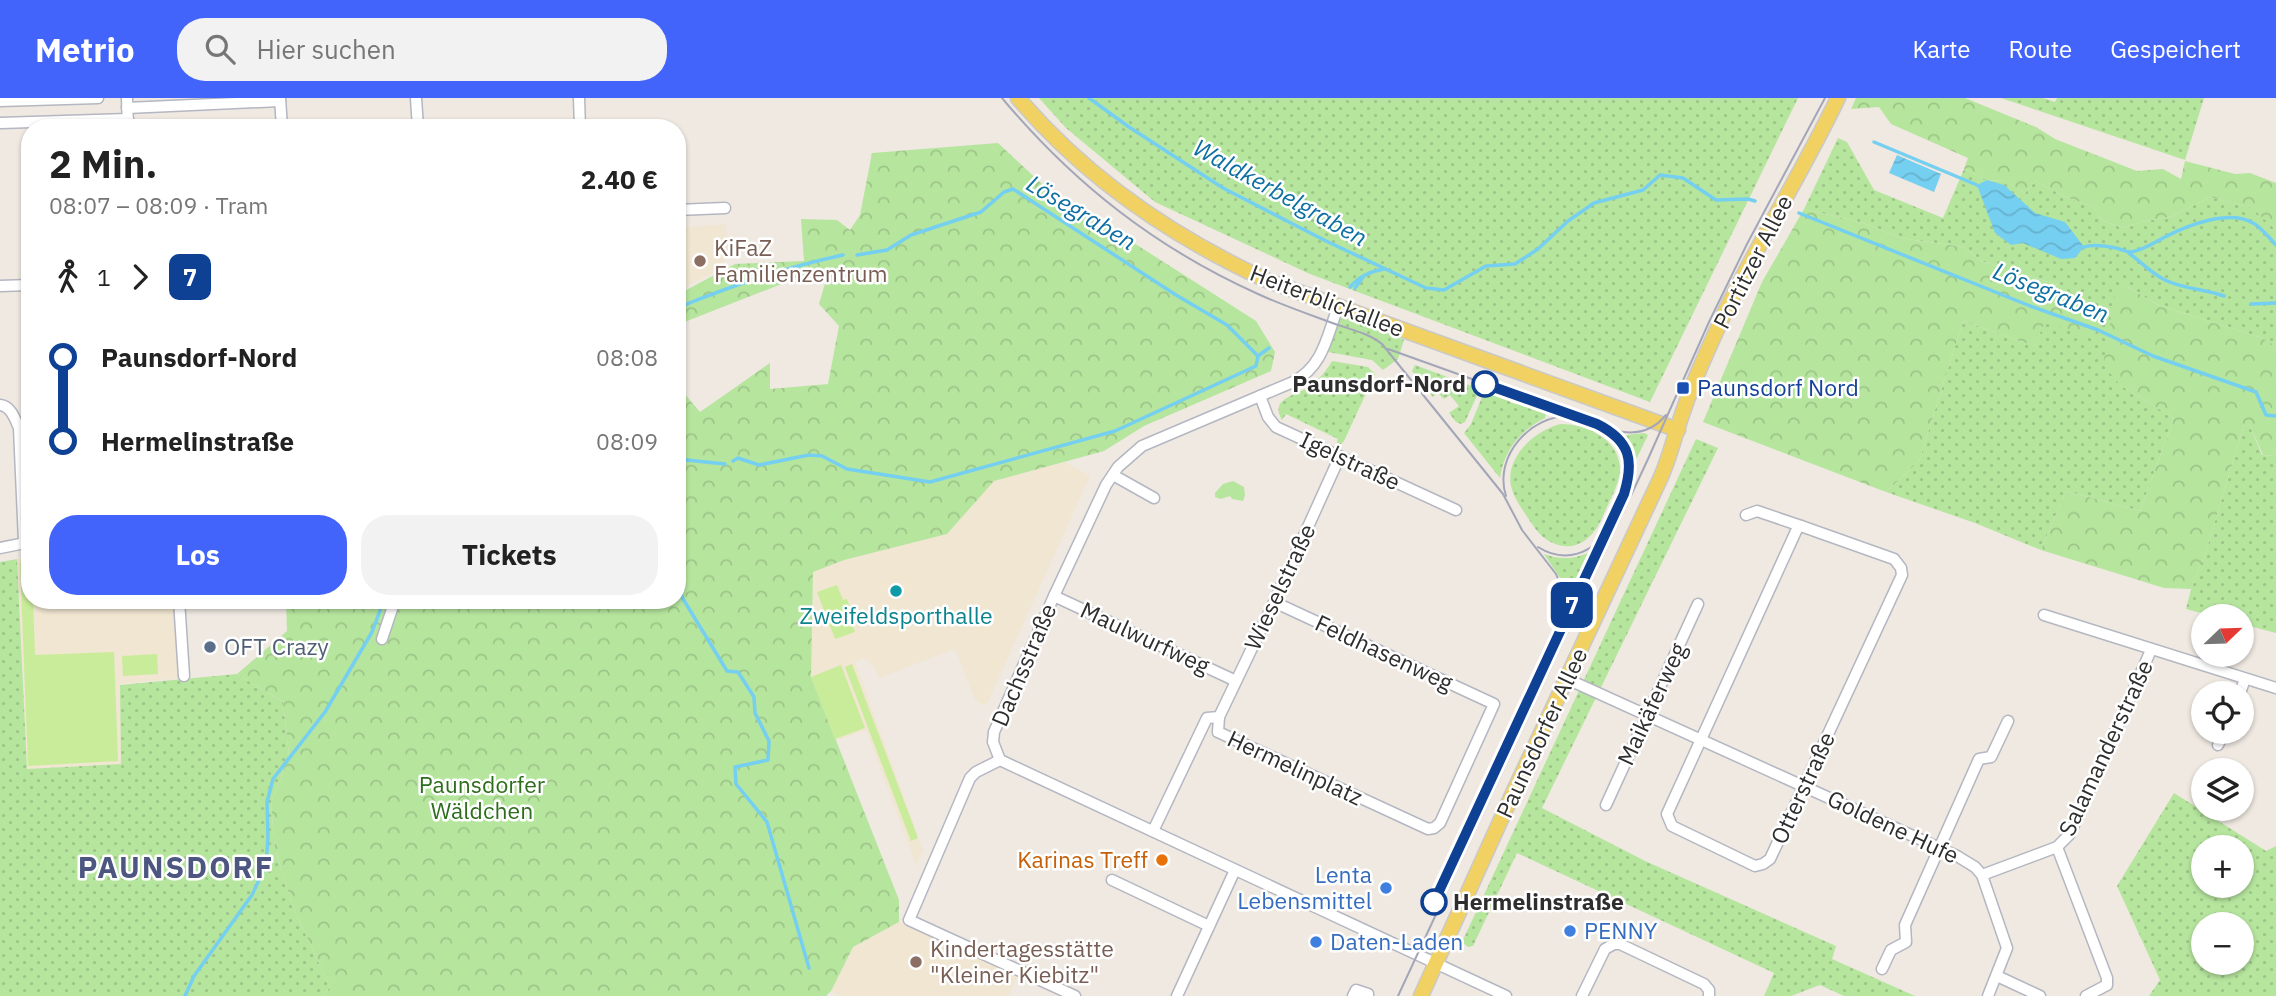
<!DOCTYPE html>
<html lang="de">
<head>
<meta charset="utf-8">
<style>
  body { margin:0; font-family:"IBM Plex Sans",sans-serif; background:#f2f2f2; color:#222; height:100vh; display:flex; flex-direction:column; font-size:26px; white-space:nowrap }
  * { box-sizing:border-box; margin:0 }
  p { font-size:23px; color:#767676 }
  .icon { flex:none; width:38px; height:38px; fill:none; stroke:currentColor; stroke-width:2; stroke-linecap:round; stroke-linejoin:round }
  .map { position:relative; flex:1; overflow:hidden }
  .details { position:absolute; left:21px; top:21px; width:665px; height:490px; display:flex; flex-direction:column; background:#fff; border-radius:28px; box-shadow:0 2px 5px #0004 }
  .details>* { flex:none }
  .badge { padding:0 14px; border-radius:10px; font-size:24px; line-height:46px }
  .needle { width:46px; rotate:67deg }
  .controls { position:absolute; left:2191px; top:506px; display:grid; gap:14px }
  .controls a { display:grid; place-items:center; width:63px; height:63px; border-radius:50%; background:#fff; box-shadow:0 2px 5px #0004; font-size:35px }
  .map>.badge { position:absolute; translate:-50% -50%; box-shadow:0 0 0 4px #fff }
  .legs { display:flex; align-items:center; gap:10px; height:77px; padding:0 28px; font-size:23px }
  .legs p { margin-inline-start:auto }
  .head { display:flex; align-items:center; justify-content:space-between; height:119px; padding:0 28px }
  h1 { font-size:38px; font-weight:700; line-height:52px }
  .button { display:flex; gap:14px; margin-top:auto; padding:14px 28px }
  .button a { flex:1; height:80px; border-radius:28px; background:#4264fb; color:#fff; font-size:28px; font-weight:700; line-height:80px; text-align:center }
  .button a+a { background:#f2f2f2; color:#222 }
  ul { padding:0 28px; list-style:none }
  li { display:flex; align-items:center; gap:24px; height:84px; font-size:26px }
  li i { display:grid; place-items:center; width:10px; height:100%; margin:0 9px; background:currentColor }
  li i::after { content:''; width:18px; height:18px; margin:-9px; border:5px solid; border-radius:50%; background:#fff }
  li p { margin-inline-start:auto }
  li:first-child i { background:linear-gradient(#0000 50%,currentColor 0) }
  li:last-child i { background:linear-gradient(currentColor 50%,#0000 0) }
  header { display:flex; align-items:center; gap:42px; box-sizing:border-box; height:98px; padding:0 35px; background:#4264fb; color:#fff }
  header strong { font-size:33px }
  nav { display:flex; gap:38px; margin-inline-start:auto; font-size:24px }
  .search { width:490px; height:63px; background:#f2f2f2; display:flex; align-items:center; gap:18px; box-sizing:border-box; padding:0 24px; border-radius:28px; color:#767676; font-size:26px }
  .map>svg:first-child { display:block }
</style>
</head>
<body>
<header>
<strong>Metrio</strong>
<div class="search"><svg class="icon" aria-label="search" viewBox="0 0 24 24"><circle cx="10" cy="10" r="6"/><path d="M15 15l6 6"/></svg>Hier suchen</div>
<nav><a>Karte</a><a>Route</a><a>Gespeichert</a></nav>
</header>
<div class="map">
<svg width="2276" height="898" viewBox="0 0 2276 898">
  <defs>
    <pattern id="grass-dots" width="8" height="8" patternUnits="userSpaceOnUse" patternTransform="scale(1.75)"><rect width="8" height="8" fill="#b6e59e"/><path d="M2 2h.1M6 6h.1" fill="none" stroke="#9dc588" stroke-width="1.8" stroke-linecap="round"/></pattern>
    <pattern id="forest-crowns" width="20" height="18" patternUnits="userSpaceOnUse" patternTransform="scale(1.75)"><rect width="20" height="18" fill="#b6e59e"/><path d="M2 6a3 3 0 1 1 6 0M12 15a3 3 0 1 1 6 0" fill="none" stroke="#9dc588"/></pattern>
    <pattern id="water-waves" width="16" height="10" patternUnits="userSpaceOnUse" patternTransform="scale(1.75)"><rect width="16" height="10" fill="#75cff0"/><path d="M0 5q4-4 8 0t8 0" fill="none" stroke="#66b2ce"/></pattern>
  </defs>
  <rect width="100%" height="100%" fill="#efe9e1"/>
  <g fill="#f0e6d1">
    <polygon points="726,126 728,155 719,172 677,193 677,130"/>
    <polygon points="1065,364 1090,378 986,608 975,602 955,551 879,580 874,568 863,560 855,564 923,752 916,767 866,632 836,643 811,579 813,474 844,462 947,436 994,383"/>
    <polygon points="30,459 30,502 176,502 181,580 120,586 121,666 27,671 17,461"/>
    <polygon points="899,824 1018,878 1008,898 840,898 831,893 853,849"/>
  </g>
  <g fill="url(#grass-dots)" fill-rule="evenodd">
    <polygon points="1039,0 1798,0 1650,304 1310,176 1155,104 1066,30"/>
    <polygon points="2001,0 2043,0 2055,4 2057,0 2204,0 2185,62"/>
    <polygon points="1838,40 1847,44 1874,92 1943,120 1964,71 1987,82 2005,83 2025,95 2035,83 2068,100 2092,108 2103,123 2123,130 2141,124 2173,118 2210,99 2253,110 2276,132 2276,248 2262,240 2158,207 2126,188 2120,287 2174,320 2140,413 2066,393 2041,452 1975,425 1886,394 1919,363 1963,223 2035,248 2058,187 1981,163 1964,149 1901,140 1863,125 1804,111"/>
    <polygon points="1346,217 1404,242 1398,261 1383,272 1372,262 1328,254 1340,222"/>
    <path d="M1332,263L1368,269L1375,276L1344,343L1338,349H1335L1338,341L1286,316L1282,322C1279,317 1277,311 1280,306C1285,298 1301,294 1309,289C1319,282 1326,273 1332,263Z"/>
    <polygon points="1415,267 1480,291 1465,324 1461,326 1456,324 1449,315 1459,308 1450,297 1444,301 1438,295 1433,299 1412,273"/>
    <path d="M1485,292L1510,301V304L1516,306L1518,304L1546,315L1545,320C1521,332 1504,352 1500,380L1464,335L1471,326Z"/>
    <path d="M1561,326C1586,326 1619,341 1620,370C1620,384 1612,398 1606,411C1602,420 1598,431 1590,438C1570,458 1544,446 1532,426C1524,414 1514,401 1511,388C1505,359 1535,332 1561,326Z"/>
    <polygon points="2244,327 2250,328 2262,357 2276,358 2276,535 2242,526 2242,518 2213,518 2186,511 2191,491 2206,453"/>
    <polygon points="1644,335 1648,337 1632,370 1628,351 1619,338"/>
    <polygon points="1696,341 1718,350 1542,710 1645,763 1836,848 1832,861 1915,898 1844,898 1820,887 1791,898 1764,898 1774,875 1517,755 1473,848 1468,849 1462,844"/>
    <path d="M1596,450L1569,508L1562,483L1544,456C1562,463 1580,461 1596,450Z"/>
    <polygon points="17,461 27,671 121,666 120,587 237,576 283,604 289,657 271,706 275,751 293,809 330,889 323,898 0,898 0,464"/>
    <path d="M2174,695L2266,753L2276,748V898H2149L2160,882L2117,788ZM2203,749H2242V788H2203ZM2203,826H2242V864H2203Z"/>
  </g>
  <g fill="url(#forest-crowns)">
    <polygon points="1856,0 1965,0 2036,29 2055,41 2137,73 2163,71 2181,81 2185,63 2235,76 2250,75 2276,85 2276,132 2252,110 2210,99 2173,118 2141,124 2123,130 2103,123 2092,108 2068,100 2035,83 2025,95 2005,83 1987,82 1964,71 1968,60 1891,26 1879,9 1851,11"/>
    <polygon points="998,45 1043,87 1256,223 1275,254 1271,273 1144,328 1104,353 994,383 947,436 844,462 813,474 811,579 899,802 899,824 853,849 831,893 826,898 323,898 330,889 293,809 275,751 271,706 289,657 283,604 237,576 287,533 286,502 677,502 677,287 700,314 770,265 770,291 828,286 839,228 819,206 826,182 812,174 677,227 677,197 735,166 804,163 801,121 837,122 850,132 860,117 872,55"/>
    <polygon points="1804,111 1863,125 1901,140 1964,149 1981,163 2058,187 2102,213 2094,240 2045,223 2035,248 1963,223 1919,363 1886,394 1703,324 1762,184"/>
    <polygon points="2116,188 2126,188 2158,207 2262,240 2276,248 2276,358 2263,357 2250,328 2244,327 2206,453 2191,491 2164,490 2041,452 2066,393 2140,413 2174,320 2120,287 2103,267"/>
  </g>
  <polygon fill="#b6e59e" points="1233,383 1244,389 1245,397 1243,403 1232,401 1230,398 1221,401 1215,399 1215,395 1223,386"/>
  <g fill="#c9ec9a">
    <polygon points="30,464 30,502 33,502 35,557 114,554 118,663 28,668 20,465"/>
    <polygon points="837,487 843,502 847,501 850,510 846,512 855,534 835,541 817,494"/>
    <polygon points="157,556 158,576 123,578 122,558"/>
    <polygon points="852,566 918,740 911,743 845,569"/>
    <polygon points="841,567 865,630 835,641 811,579"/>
  </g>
  <g fill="url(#water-waves)">
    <polygon points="1897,57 1941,76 1934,94 1889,75"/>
    <polygon points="1987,82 2004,87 2035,115 2065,124 2084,149 2075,160 2061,161 2023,145 2011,147 1995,135 1977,87"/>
  </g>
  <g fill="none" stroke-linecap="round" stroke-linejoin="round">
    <g stroke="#75cff0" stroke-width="3.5">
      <polyline points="1089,0 1129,29 1223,90 1326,143 1426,190 1444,192 1486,168 1515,166 1538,151 1568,123 1594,105 1643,92 1660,77 1683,80 1716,102 1748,101 1755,103"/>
      <polyline points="1874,44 1977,87"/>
      <polyline points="1799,115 2030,208 2098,232 2153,258 2256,294 2266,317 2276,318"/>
      <path d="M2084,149C2093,146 2106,148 2116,150C2121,151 2126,154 2131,154C2144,152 2155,144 2165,139C2188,127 2229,111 2253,125C2262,130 2269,140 2276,147"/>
      <path d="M2129,155C2141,164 2152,176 2165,182C2183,191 2205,191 2224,198"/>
      <polyline points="857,157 887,152 911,137 981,114 1004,94 1013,91 1176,197 1227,227 1258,258 1269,250"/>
      <path d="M1350,189C1360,178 1369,174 1384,171"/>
      <polyline points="1355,190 1364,178"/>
      <polyline points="2251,206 2276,205"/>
      <path d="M677,210C731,188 786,169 843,157"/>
      <polyline points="677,361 725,366"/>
      <polyline points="733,363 738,360 759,367 809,357 822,358 847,371 930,384 1115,333 1256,268 1258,258"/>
      <polyline points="677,491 727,573 738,574 754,599 755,615 769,643 768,662 735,669 736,686 767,724 809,870"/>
      <polyline points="185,898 194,878 252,797 266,767 268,739 267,704 273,681 325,614 372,534 384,502"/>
    </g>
    <g stroke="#b4b7c1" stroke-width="13">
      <g id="minor">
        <polyline points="127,0 128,30"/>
        <polyline points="280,0 282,30"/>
        <polyline points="416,0 418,30"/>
        <polyline points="579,0 580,30"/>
        <polyline points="0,3 98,0"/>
        <polyline points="127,10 280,3"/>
        <polyline points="0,25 128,21"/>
        <polyline points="677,112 725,110"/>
        <polyline points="0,188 30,187"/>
        <polyline points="1260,298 1268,319 1276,329 1456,412"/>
        <path d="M0,307C11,308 15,321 19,330L24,444"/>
        <polyline points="1113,377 1154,400"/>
        <polyline points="1746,417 1757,413 1801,428"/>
        <polygon points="1801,428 1894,461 1901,470 1902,477 1770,761 1763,766 1755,768 1672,728 1667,716 1797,431"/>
        <polyline points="0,450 30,444"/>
        <polyline points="1054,498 1236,583"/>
        <polyline points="179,502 184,578"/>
        <polyline points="1274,504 1494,606 1440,725 1434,730 1428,731 1218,634 1219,619 1274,504 1340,358"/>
        <polyline points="2044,517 2276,590"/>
        <polyline points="382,541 395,502"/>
        <polyline points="1567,581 1957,758 1975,769 1982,777 2007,850 1988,898"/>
        <polyline points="2240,595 2245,581"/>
        <polyline points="2218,647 2224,634"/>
        <path d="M1000,662L993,644L994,634L1054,498L1106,387L1118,369L1142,348L1293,284C1323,269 1327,238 1338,209"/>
        <polyline points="1000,662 1506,898"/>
        <polyline points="1000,662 976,674 970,680 909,822 1075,898"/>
        <polyline points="1606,707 1698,506"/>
        <polyline points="1153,733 1207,620 1219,619"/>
        <polyline points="2057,749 2107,880 2107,887 2086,898"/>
        <polyline points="1982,777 2057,749 2070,736 2151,552"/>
        <polyline points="1112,782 1209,828"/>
        <polyline points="1882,871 1891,852 1906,844 1905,827 1979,661 1991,659 2008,623"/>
        <polyline points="1997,878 2040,898"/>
        <polyline points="1177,898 1235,772"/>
        <polyline points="1353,898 1356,892 1368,896 1368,898"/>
        <polyline points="1582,898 1605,851 1614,846 1620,846 1704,886 1709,892 1709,898"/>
      </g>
    </g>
    <g stroke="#c9c9c9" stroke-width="17">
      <g id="major">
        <path d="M1018,0C1086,80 1171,138 1266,182L1678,332"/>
        <path d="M1421,898L1513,695L1661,379C1671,356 1676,332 1685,308C1696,276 1711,245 1725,214C1760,141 1803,73 1838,0"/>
      </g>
    </g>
    <use href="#minor" stroke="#fff" stroke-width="10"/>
    <use href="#major" stroke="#f2d163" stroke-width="14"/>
    <g stroke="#a3a6b8" stroke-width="2">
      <path d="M1002,0C1074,86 1156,150 1258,196C1284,208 1311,217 1338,227C1353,232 1370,236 1382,246L1503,396L1522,432L1556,476L1565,499L1567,513L1566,529"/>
      <path d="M1388,251L1617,333C1636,337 1653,333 1666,317"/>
      <path d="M1610,332C1630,348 1633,368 1626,391"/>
      <path d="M1506,398C1493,358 1531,317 1570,318"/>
      <path d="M1538,449C1565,466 1593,456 1608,430"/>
      <polyline points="1398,898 1648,361 1709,224 1747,146 1825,0"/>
    </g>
  </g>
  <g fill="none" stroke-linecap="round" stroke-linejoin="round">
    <g stroke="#fff" stroke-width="16">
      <path id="line-1" d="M1434,804L1624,396C1634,363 1631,343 1597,326L1485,286"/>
    </g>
    <use href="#line-1" stroke="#0e4094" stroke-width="10"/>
  </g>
  <g fill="#8d6e63" stroke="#fff" stroke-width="2.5">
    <circle cx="700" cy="163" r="7"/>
    <circle cx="916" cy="864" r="7"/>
  </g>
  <g fill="#fff" stroke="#0e4094" stroke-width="3.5">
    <circle cx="1485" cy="286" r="12"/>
    <circle cx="1434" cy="804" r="12"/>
  </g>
  <rect fill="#1a4fb4" stroke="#fff" stroke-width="2.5" x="1676" y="283" width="14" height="14" rx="3.5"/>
  <circle fill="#0f9aa8" stroke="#fff" stroke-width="2.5" cx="896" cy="493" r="7"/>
  <circle fill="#5c6f8a" stroke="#fff" stroke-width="2.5" cx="210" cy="549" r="7"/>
  <circle fill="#e8710a" stroke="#fff" stroke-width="2.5" cx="1162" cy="762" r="7"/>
  <g fill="#3f7fe0" stroke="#fff" stroke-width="2.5">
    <circle cx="1386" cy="790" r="7"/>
    <circle cx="1570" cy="833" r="7"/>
    <circle cx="1316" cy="844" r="7"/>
  </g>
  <g text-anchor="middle" stroke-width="5" stroke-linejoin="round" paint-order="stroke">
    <g font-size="23" fill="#785e54" stroke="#fff" text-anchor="start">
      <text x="714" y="158">KiFaZ<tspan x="714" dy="26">Familienzentrum</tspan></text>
      <text x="930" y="859">Kindertagesstätte<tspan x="930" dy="26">"Kleiner Kiebitz"</tspan></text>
    </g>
    <g font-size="23" fill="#2e2e2e" stroke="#fff">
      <text transform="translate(1753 164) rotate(-63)" y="8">Portitzer Allee</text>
      <text transform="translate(1327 203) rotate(21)" y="8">Heiterblickallee</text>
      <text transform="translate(1350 363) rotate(25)" y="8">Igelstraße</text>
      <text transform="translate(1280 489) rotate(-65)" y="8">Wieselstraße</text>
      <text transform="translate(1145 540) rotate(25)" y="8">Maulwurfweg</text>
      <text transform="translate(1384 555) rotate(25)" y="8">Feldhasenweg</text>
      <text transform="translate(1024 567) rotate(-67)" y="8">Dachsstraße</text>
      <text transform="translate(1652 606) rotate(-65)" y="8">Maikäferweg</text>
      <text transform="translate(1542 635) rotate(-65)" y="8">Paunsdorfer Allee</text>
      <text transform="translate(2106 650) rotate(-65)" y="8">Salamanderstraße</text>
      <text transform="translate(1295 670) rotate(25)" y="8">Hermelinplatz</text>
      <text transform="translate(1803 690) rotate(-65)" y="8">Otterstraße</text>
      <text transform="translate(1893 729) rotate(25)" y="8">Goldene Hufe</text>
    </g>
    <g font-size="23" font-weight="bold" fill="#2e2e2e" stroke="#fff" text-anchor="end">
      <text x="1466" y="294">Paunsdorf-Nord</text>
      <text x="1453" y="812" text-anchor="start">Hermelinstraße</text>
    </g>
    <g font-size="23" fill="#164399" stroke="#fff" text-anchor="start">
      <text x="1697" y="298">Paunsdorf Nord</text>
    </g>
    <g font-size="23" fill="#0d838f" stroke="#fff">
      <text x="896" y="526">Zweifeldsporthalle</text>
    </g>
    <g font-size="23" fill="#4e5e75" stroke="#fff" text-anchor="start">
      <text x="224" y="557">OFT Crazy</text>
    </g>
    <g font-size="23" fill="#2c6e1b" stroke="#fff">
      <text x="482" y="695">Paunsdorfer<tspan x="482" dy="26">Wäldchen</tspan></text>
    </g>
    <g font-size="23" fill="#c56008" stroke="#fff" text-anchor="end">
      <text x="1148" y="770">Karinas Treff</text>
    </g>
    <g font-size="23" fill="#366cbe" stroke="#fff" text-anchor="start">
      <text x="1372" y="785" text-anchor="end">Lenta<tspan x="1372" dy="26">Lebensmittel</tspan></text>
      <text x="1584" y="841">PENNY</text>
      <text x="1330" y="852">Daten-Laden</text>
    </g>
    <g font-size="24" font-style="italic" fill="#0d6fa3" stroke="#fff">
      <text transform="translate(1280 95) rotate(29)" y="8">Waldkerbelgraben</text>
      <text transform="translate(1081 115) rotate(31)" y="8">Lösegraben</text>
      <text transform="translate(2051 195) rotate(22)" y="8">Lösegraben</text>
    </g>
    <g font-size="30" font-weight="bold" letter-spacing="2" fill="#4d5680" stroke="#fff">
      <text x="176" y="780">PAUNSDORF</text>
    </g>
  </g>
</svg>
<div class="controls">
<a><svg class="needle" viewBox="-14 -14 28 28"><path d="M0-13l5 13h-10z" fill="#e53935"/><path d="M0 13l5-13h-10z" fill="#767676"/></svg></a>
<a><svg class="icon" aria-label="locate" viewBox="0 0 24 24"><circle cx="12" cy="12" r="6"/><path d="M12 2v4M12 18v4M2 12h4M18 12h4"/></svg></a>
<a><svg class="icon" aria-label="layers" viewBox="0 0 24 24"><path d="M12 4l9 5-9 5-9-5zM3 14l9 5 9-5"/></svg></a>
<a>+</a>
<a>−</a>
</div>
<b class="badge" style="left:1572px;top:507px;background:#0e4094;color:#fff">7</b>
<section class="details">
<div class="head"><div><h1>2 Min.</h1><p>08:07 – 08:09 · Tram</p></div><b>2.40 €</b></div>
<div class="legs"><svg class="icon" aria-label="walk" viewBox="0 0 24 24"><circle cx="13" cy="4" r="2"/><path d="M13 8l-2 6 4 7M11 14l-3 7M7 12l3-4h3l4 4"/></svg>1<svg class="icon" aria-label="forward" viewBox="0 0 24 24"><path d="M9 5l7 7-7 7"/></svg><b class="badge" style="background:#0e4094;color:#fff">7</b></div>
<ul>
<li><i style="color:#0e4094"></i><b>Paunsdorf-Nord</b><p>08:08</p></li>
<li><i style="color:#0e4094"></i><b>Hermelinstraße</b><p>08:09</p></li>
</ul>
<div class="button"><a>Los</a><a>Tickets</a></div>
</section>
</div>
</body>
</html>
